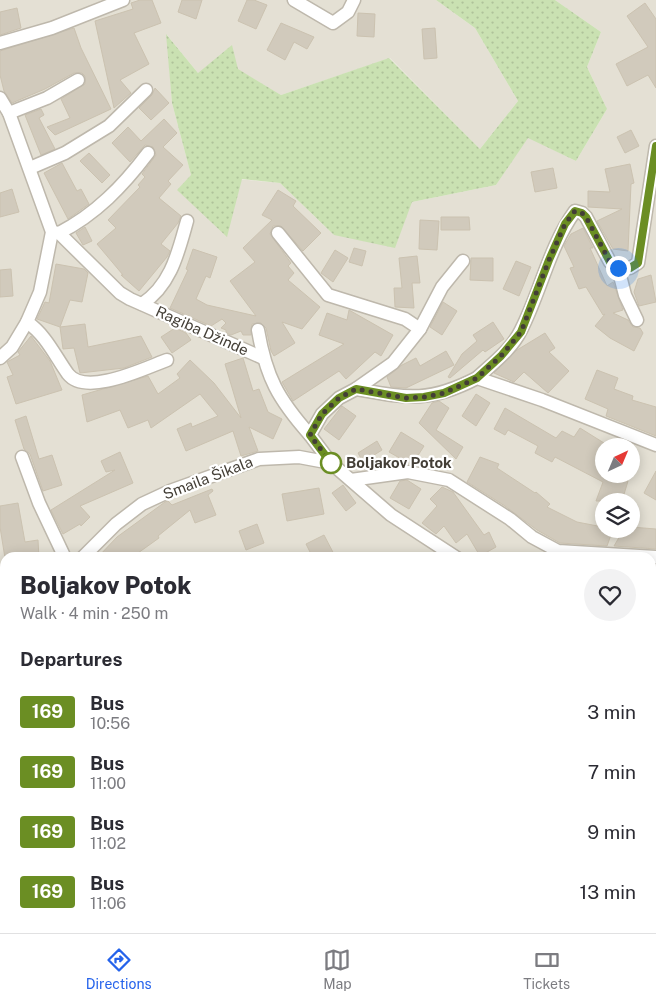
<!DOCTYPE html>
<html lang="en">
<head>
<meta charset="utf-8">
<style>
  body { margin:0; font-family:"Public Sans",sans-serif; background:#f2f2f3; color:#2b2b33; height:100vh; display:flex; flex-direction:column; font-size:19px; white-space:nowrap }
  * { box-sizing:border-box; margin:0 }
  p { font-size:16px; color:#7c7c81 }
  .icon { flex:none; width:28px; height:28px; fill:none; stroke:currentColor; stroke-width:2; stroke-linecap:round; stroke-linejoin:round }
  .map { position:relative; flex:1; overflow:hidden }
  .drawer { position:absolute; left:0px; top:552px; width:656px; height:381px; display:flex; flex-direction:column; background:#fff; border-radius:15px 15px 0 0; box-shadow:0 2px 12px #0003 }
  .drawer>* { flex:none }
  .badge { padding:0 10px; border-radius:4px; font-size:18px; line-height:32px }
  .needle { width:32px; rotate:44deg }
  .tools { position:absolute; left:595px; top:438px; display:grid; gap:10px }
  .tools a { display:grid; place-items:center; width:45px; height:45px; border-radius:50%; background:#fff; box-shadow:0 2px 12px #0003; font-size:25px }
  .you { position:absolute; width:25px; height:25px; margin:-12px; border:4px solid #fff; border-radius:50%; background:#1a73e8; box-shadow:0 0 0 8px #1a73e833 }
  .map>.badge { position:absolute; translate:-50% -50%; box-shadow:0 0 0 2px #fff }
  h2 { padding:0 20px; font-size:19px; line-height:45px }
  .round { display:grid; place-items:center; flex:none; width:52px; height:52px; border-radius:26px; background:#f2f2f3 }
  .summary { display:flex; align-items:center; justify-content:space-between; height:85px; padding:0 20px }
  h1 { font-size:24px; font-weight:800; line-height:38px }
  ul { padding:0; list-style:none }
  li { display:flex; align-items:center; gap:15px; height:60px; padding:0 20px }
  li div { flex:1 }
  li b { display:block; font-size:19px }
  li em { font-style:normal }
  li .badge { min-width:55px; font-weight:700; text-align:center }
  .tabs { display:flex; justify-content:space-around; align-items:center; height:70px; border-top:1px solid #e1e1e2; background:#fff; font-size:14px; color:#7c7c81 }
  .tabs a { display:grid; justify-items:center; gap:2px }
  .tabs .current { color:#2563eb }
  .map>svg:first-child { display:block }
</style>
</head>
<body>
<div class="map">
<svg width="656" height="933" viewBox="0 0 656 933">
  <defs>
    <pattern id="grass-dots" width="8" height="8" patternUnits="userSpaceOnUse" patternTransform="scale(1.25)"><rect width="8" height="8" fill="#cae1b2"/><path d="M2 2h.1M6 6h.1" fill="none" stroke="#afc29a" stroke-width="1.8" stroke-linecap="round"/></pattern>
    <pattern id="forest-crowns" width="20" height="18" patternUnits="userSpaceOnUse" patternTransform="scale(1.25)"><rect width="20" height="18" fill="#cae1b2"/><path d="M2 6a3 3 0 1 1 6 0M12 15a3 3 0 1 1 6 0" fill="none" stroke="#afc29a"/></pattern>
  </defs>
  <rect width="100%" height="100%" fill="#f1eee5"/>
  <path fill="#e4e0d4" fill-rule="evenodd" d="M0,0H436L475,28L518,101L480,149L390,58L281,95L237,69L198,73L167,35L172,103L191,175L280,183L334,235L412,202L496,185L528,137L576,161L607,109L587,67L601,32L555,0H656V933H455L453,929H651V558H5V929H401L402,933H0ZM604,446H631V474H604ZM604,501H631V529H604Z"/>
  <polygon fill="url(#grass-dots)" points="436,0 555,0 601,32 587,67 607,109 576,161 528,138 496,185 412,202 395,248 334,235 280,183 242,179 227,237 177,190 191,175 172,103 166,34 198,73 232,45 238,69 281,95 389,58 480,149 518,101 475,28"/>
  <g fill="url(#forest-crowns)">
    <polygon points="656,607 656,790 651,791 651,610"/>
    <polygon points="401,929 453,929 455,933 402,933"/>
  </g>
  <g fill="#d1cabc" stroke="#cbc2b0">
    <polygon points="140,0 152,0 161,23 134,33 149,64 120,80 131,93 114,108 95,21 133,9 131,3"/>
    <polygon points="182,0 202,0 196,19 178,12"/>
    <polygon points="247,0 254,0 267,5 256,29 238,21"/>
    <polygon points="645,3 656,19 656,88 648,75 627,86 616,64 648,47 627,16"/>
    <polygon points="17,8 21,28 0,35 0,12"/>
    <polygon points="358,13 375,14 374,37 357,36"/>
    <polygon points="281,23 314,37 307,49 294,42 285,60 267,50"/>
    <polygon points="74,28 81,48 111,109 55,135 47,127 70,118 61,99 85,84 85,76 82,73 74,73 45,89 12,103 4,91 0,75 0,51"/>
    <polygon points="435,28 437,58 424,59 422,29"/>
    <polygon points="155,88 169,103 151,120 139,108 152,95"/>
    <polygon points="41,109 44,115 39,118 55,149 41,155 25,115"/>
    <polygon points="164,119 177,133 163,147 183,165 168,181 171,184 159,198 181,216 178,223 161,244 170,251 167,257 139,291 121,275 123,275 97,244 116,228 108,220 140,187 138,185 145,177 142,174 156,155 153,147 145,145 130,162 112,143 128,127 141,141"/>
    <polygon points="631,130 639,146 625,153 617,137"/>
    <polygon points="89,153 110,175 102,183 80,161"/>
    <polygon points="62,163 77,191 81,189 89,204 68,219 44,173"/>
    <polygon points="630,164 634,183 631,184 628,251 613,249 597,221 622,209 588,207 588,191 610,192 605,169"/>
    <polygon points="553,168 557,188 535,192 531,172"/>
    <polygon points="12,189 19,212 0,217 0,193"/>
    <polygon points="278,190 296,201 293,206 321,233 303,251 281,226 273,226 270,234 291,263 288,266 294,273 288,280 320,307 302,329 282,322 295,343 274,356 271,351 266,328 261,323 252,324 251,335 243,335 241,331 231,335 226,333 226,330 221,328 226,323 222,319 211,326 170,308 188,270 186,269 193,249 217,257 210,278 206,276 196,299 207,305 256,316 230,281 255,262 243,248 272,220 262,215"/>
    <polygon points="441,217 469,217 470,230 441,230"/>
    <polygon points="420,220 439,221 437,250 419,249"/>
    <polygon points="85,227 92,241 83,245 76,233"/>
    <polygon points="583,228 593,248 590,248 607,286 613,282 623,310 613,313 628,320 633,327 640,328 643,333 634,351 610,338 595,326 605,314 603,315 586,287 579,289 570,268 574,267 564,246 571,234"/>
    <polygon points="354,248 366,251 362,266 349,262"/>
    <polygon points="335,250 348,258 333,282 321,273"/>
    <polygon points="417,256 420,283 412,283 414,308 395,307 394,288 402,288 399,258"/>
    <polygon points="471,258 493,258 493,281 470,280"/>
    <polygon points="516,261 531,267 519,296 503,289"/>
    <polygon points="56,264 84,269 88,273 82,302 70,300 60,327 37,319 45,302 49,303"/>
    <polygon points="11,269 13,296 0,297 0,270"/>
    <polygon points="651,275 656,302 639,306 634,292 638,279"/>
    <polygon points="443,302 457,311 442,335 430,327"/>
    <polygon points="349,310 393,335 381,356 375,352 346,379 339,371 293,401 282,382 344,344 319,335 327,313 347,320"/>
    <polygon points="493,322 504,339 485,352 483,350 450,378 448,377 462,354 477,341 473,335"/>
    <polygon points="85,324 88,347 141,336 152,357 124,368 80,373 74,348 63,349 60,327"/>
    <polygon points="175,328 186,333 191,340 172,353 161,337"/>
    <polygon points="545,333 555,348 549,352 569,371 548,393 524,372 514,382 494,373 517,350"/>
    <polygon points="31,336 50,361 62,390 16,404 7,377 13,375 7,362 20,355 18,352"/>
    <polygon points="446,351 454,365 406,388 391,387 387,377 402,365 416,358 420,366"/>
    <polygon points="243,358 253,391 259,389 268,412 282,419 273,439 249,427 258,451 241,456 233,431 186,451 177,429 191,423 192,427 218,416 200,394 151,428 148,420 128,428 120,410 87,422 82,395 148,376 158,394 180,378 177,374 190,360 214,383 241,418 225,364"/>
    <polygon points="597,370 618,378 614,389 633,396 632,400 656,407 656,436 606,416 608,409 585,399"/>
    <polygon points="476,394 490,403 476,426 462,416"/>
    <polygon points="439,401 449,408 436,430 463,447 456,459 419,423 432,403"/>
    <polygon points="342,406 356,416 339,440 324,429"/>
    <polygon points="505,408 556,438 562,431 574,437 580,428 604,443 604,474 626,474 624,480 628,481 622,501 596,501 603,482 555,457 552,462 535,453 538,446 508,430 505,435 494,429"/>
    <polygon points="26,416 39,459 52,455 62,485 43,491 30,454 24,449 15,420"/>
    <polygon points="401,432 424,446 412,465 389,452"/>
    <polygon points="377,441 382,450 363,462 358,453"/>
    <polygon points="120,452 133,483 80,506 90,517 81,526 80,524 63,534 51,510 115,470 106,472 101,461"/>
    <polygon points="480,457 499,464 497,468 535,493 536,492 550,504 547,507 577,522 613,529 607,546 560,543 537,530 505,506 467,482"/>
    <polygon points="656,471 656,500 644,493"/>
    <polygon points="407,480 421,489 409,509 390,498 400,481"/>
    <polygon points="343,485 356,503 346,511 332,493"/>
    <polygon points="442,487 453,492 484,535 489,532 496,547 480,556 467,534 456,543 444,526 436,534 422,523 437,506 430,499"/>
    <polygon points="319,488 324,514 287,521 282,494"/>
    <polygon points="212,489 213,491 208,495 216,515 195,523 190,510 158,536 159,538 131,558 97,558 117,537 165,502 168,501 172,505"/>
    <polygon points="18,503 25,542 38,540 39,558 5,558 0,527 0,506"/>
    <polygon points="257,524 264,543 246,550 239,531"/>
    <polygon points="631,527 656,529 656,549 614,546 624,529"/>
    <polygon points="324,535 336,558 313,558 306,544"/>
  </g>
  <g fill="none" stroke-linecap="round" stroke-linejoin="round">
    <g stroke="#beb8ac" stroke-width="15">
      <g id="minor">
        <polyline points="294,0 333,23 348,12 354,0"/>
        <polyline points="0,43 52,28 123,0"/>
        <polyline points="0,98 9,113 52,232 40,292 27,322 12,347 0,358"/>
        <polyline points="9,113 47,98 78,80"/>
        <polyline points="30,168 65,153 109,126 146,90"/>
        <polyline points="52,232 59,233 120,293 130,299 263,358"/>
        <path d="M59,233C96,214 123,186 148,153"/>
        <polyline points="278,233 328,295 405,319 420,329"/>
        <polyline points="618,268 625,295 637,320"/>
        <path d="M142,304C171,285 178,253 187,221"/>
        <path d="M27,322C46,335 55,356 68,374C86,397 145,368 167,360"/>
        <path d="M258,330C266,377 278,399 310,435"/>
        <path d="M477,378C492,364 512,349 521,330C541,291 549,247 575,211L582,213L586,217L610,262L618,268H630L638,263L656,146"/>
        <path d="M356,389C407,398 429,403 477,378L542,400L656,445"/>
        <polyline points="22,457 39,503 65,558"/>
        <polyline points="331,463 310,435 322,414 339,398 356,389 393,363 420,329 442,287 463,261"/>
        <polyline points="351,480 408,472 449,480 510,519 532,537 558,551 656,557"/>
        <polyline points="82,558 116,524 142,504 170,491 259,459 299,457 331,463 391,515 457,558"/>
        <polyline points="0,596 5,596"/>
        <polyline points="0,881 2,887"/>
        <polyline points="651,911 656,914"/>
        <polyline points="108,933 109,929"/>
        <polyline points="288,933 289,929"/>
        <polyline points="405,933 405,929"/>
        <polyline points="566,933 570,929"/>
      </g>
    </g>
    <use href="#minor" stroke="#fff" stroke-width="12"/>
  </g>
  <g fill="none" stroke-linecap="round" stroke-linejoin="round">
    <g stroke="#fff" stroke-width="11">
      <polyline id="line" points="331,463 310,435 322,414 339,398 356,389 406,398 424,397 444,393 477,378 501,356 521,332 549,260 565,224 575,211 582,213 586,217 610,262 618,268 630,268 638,263 656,146"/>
    </g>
    <use href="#line" stroke="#6b8e23" stroke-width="8"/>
    <polyline stroke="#433e36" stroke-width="5" stroke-dasharray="0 9" points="331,463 310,435 322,414 339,398 356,389 406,398 424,397 444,393 477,378 501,356 521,332 549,260 565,224 575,211 582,213 586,217 610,262 618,268"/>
  </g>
  <circle fill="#fff" stroke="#6b8e23" stroke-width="2.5" cx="331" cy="463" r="10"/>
  <g text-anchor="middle" stroke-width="4.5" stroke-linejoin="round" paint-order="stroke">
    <g font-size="15" fill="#433e36" stroke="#fff">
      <text transform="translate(202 331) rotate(24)" y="5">Ragiba Džinde</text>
      <text transform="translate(208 478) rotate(-21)" y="5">Smaila Šikala</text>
    </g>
    <g font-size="15" font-weight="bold" fill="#433e36" stroke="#fff" text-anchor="start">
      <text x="346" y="468">Boljakov Potok</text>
    </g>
  </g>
</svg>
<div class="tools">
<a><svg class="needle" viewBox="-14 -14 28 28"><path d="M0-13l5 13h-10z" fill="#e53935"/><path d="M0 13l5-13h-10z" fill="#7c7c81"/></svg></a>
<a><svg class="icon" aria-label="layers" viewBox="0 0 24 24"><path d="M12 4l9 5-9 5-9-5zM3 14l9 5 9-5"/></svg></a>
</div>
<div class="you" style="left:618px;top:268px"></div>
<section class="drawer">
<div class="summary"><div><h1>Boljakov Potok</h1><p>Walk · 4 min · 250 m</p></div><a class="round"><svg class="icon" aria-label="heart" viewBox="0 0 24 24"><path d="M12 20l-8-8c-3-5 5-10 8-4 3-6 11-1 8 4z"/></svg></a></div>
<h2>Departures</h2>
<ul>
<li><span class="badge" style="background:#6b8e23;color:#fff">169</span><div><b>Bus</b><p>10:56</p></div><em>3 min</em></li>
<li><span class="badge" style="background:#6b8e23;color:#fff">169</span><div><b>Bus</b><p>11:00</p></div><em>7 min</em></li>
<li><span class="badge" style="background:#6b8e23;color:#fff">169</span><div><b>Bus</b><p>11:02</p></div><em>9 min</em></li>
<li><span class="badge" style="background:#6b8e23;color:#fff">169</span><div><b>Bus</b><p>11:06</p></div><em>13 min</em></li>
</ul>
</section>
</div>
<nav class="tabs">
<a class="current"><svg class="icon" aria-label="directions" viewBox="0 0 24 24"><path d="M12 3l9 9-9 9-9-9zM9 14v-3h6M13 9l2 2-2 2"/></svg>Directions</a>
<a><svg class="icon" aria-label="map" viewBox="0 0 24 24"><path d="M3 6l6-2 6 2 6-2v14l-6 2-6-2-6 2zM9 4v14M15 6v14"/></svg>Map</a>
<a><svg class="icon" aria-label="tickets" viewBox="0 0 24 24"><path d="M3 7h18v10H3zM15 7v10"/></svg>Tickets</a>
</nav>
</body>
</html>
